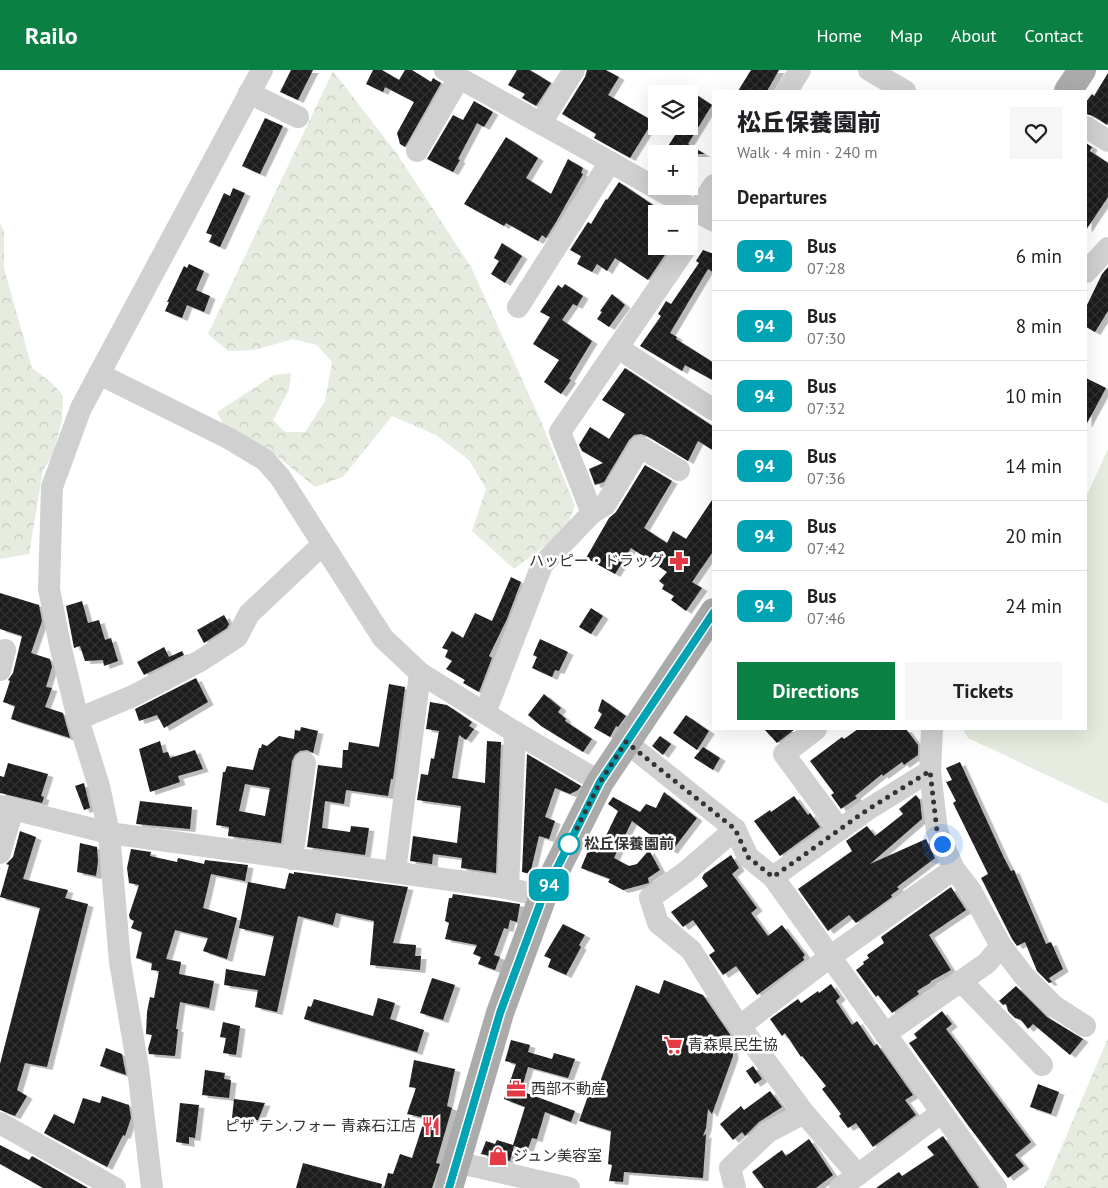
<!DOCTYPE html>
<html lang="en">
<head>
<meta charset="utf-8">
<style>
  body { margin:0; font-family:"PT Sans","Noto Sans JP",sans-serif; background:#f6f6f6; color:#202124; height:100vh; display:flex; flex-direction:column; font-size:19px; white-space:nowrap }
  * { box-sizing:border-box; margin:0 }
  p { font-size:16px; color:#757577 }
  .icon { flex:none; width:28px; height:28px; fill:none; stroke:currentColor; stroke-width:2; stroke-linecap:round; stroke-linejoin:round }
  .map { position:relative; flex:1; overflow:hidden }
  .side { position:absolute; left:712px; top:20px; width:375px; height:640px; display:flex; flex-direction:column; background:#fff; border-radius:0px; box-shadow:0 5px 20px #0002 }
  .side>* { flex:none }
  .badge { padding:0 10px; border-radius:8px; font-size:18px; line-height:32px }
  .controls { position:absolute; left:648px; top:15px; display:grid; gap:10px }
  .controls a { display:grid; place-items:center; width:50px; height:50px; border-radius:0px; background:#fff; box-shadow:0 5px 20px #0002; font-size:25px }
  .you { position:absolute; width:25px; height:25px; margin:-12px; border:4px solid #fff; border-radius:50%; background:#1a73e8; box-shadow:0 0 0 8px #1a73e833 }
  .map>.badge { position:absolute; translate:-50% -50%; box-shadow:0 0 0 2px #fff }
  h2 { padding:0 25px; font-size:19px; line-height:45px }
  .round { display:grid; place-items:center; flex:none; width:52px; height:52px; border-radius:0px; background:#f6f6f6 }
  .overview { display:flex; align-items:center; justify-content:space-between; height:85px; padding:0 25px }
  h1 { font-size:24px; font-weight:800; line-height:38px }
  .primary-button { display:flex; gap:10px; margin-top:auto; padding:10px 25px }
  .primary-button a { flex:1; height:58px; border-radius:0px; background:#0b8043; color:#fff; font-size:20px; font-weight:800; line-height:58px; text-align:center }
  .primary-button a+a { background:#f6f6f6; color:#202124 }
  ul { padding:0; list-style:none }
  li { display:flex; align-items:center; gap:15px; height:70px; padding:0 25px; border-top:1px solid #e0e0e0 }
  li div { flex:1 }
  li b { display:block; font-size:19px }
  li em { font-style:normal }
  li .badge { min-width:55px; font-weight:700; text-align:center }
  header { display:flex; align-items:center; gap:30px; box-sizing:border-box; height:70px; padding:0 25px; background:#0b8043; color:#fff }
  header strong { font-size:24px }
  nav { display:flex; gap:28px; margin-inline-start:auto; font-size:18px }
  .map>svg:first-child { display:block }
</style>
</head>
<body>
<header>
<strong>Railo</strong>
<nav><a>Home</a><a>Map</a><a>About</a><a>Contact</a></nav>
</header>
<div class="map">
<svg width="1108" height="1118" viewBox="0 0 1108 1118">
  <defs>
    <pattern id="forest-crowns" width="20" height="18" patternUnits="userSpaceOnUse" patternTransform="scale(1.25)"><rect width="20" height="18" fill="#e6ecdf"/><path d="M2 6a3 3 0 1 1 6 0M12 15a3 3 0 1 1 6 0" fill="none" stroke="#c6cbc0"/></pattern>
    <pattern id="building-cross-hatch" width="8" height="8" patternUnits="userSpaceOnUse" patternTransform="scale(1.25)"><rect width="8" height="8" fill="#1a1a1a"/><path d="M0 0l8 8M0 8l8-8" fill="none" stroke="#333"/></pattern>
    <filter id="shadow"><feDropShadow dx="5.5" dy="3" stdDeviation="0" flood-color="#0004"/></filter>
  </defs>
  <rect width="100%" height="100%" fill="#fff"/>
  <g fill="url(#forest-crowns)">
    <polygon points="333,1 397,84 471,197 540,349 575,436 565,461 514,499 472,461 486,419 469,390 436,365 392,346 343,407 315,417 277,386 224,356 217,342 274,305 291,303 289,320 273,350 285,362 305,362 325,331 332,292 317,275 293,269 254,280 228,281 208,264"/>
    <polygon points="0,152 4,162 4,198 32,298 53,314 63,326 62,350 53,385 43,400 29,484 0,489"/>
    <polygon points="1108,968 1108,1118 1044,1118"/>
  </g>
  <polygon fill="#e6ecdf" points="1108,379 1108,734 968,668 963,659 1086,659 1086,427"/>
  <g fill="url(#building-cross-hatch)" fill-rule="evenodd" filter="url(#shadow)">
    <polygon points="291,0 313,0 298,30 280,22"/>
    <polygon points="373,0 382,0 399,10 405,0 412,0 431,12 433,8 441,13 405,77 400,74 397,63 414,32 385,17 383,22 366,14"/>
    <polygon points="517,0 530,0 551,13 536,36 522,28 525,24 508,15"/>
    <polygon points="587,0 606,0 619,7 608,25 653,51 630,88 594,68 596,64 562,44 585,7"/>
    <polygon points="751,0 779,0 767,21 738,21"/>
    <polygon points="1108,3 1108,52 1107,55 1093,46 1086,44 1086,32 1092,24 1094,26"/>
    <polygon points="689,20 712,35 688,74 705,84 663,84 681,56 689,56"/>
    <polygon points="474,31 493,42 484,57 477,53 458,89 460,90 453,102 427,89 453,45 463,50"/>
    <polygon points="265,48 283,56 260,104 242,96"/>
    <polygon points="506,67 538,88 526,108 551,124 568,89 583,98 581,103 583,104 556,152 546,168 542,165 538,171 506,153 504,156 464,134"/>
    <polygon points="1086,73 1092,77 1090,81 1108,93 1108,127 1086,160"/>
    <polygon points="619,112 656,137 656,176 671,176 648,210 615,188 607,201 597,194 592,202 577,194 581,186 570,180 588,152 591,154 606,129 607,130"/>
    <polygon points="233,118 245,123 220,177 209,172 212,165 206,163 224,123 230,126"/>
    <polygon points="502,173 522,186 505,213 491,204 499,191 494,188"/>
    <polygon points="703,180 714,184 714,203 708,199 670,263 677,267 676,269 714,293 714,311 685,295 682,301 640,276 661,246 658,244 666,231 671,234 699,193 696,191"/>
    <polygon points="189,194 204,201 196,220 210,226 204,242 187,235 182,248 165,241 169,232 167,232 184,196 187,198"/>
    <polygon points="1108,197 1108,241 1095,262 1086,257 1086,237 1102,204"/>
    <polygon points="565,214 583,226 577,236 573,234 562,250 592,271 569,309 571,310 561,324 544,312 559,290 533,274 550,247 540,242 558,215 562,218"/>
    <polygon points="612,224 625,235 609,257 597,249 602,242 600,241"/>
    <polygon points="625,298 714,357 714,381 698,371 688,391 647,366 641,364 634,365 629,370 604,412 595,415 589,399 603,393 582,381 579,375 590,357 609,369 625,344 602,330"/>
    <polygon points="1086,308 1106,318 1086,355"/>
    <polygon points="645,395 672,411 644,458 667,473 673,461 686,469 714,427 714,480 692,512 702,518 686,541 671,530 674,526 662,519 664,515 659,511 667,502 631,478 615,504 586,488 609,448 616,442"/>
    <polygon points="511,507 521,512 507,549 489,586 492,588 479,622 463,613 465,610 446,599 452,591 445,587 448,580 442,578 452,561 463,568 475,543 492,551"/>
    <polygon points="0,523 39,535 42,551 31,583 50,589 52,597 46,617 52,618 45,637 63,643 70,668 11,649 15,636 3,632 10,611 8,610 13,603 22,566 0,559"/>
    <polygon points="82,531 88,553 99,550 105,570 111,568 118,591 104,596 103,590 85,591 80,576 74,578 66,536"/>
    <polygon points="591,538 603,546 591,564 579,557"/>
    <polygon points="224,545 229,554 227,558 204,573 197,560"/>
    <polygon points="540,569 568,582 559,601 555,600 552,607 532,598 537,587 533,585"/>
    <polygon points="164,577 169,587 182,581 184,585 144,605 137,592"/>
    <polygon points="196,608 208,632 164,658 157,645 139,651 135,639"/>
    <polygon points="389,614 405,617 393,709 391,709 388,726 346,720 344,734 325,731 322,758 350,762 351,756 369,758 365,785 307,777 318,695 342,698 343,680 348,680 349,672 379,677"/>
    <polygon points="544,624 561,638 558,642 566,649 565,651 592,669 583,682 541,656 528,645"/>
    <polygon points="602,629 626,646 618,657 616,656 610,667 594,658 602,644 598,641"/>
    <polygon points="430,632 447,635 472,652 469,656 474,659 466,670 459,665 452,708 485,713 487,671 501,672 496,803 461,798 462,788 433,784 432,794 410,791 413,766 457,773 461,736 417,730 421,704 428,705 431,688 434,689 439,661 426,659"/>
    <polygon points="686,645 709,661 697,680 673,663"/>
    <path d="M301,657L318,661L313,683L307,680L300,681L295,685L292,691L281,773L228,766L229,757L216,755L223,702H225L227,696L253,700L259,678H261L262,674L267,676L279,666L294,669L295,660L300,661ZM245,714L270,718L265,746L239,741Z"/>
    <polygon points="764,659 795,659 777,673"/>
    <polygon points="858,659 906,659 918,675 918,685 904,695 902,692 883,706 882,704 855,726 857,728 841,739 831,725 834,723 810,691 842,667 844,669"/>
    <polygon points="660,666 671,674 663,685 652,676"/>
    <polygon points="160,671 163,683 168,682 170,688 195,680 203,699 178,706 180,712 150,722 139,679"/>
    <polygon points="703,677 720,688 713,700 694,688"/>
    <polygon points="527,684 581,716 578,720 570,724 555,718 545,747 555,751 549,769 539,766 530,804 522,802"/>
    <polygon points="960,692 1004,788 1011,801 1014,800 1046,874 1051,872 1063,899 1049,908 1052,912 1049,913 1037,901 1025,872 1017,876 1012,869 981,808 988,804 953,733 956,731 946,712 952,710 946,698"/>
    <polygon points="8,693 48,704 41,726 44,727 42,733 0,723 0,706 4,707"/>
    <polygon points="84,713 90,738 84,740 75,716"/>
    <polygon points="664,722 697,748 672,781 632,751 614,788 629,796 637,794 649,780 660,800 648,808 649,813 623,820 608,812 610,809 581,798 591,774 600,778 618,741 608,734 613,727 640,742 646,734 656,738"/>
    <polygon points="916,725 920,730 922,749 870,794 926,769 935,788 897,817 899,819 891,825 892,827 856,853 849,845 828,861 798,819 852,781 846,771 867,756 875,766 903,744 899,739"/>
    <polygon points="794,726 808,745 810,743 820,757 780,786 754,751 770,740 771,742"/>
    <polygon points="140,731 192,737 190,759 136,754"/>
    <polygon points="20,761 36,767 23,809 68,820 65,828 88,834 47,997 25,993 17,1020 27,1026 15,1046 0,1040 0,994 40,838 0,827 9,795 6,794 13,787"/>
    <polygon points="80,773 97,777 98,792 96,806 77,802"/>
    <polygon points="131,779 151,782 150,786 177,792 178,788 204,794 205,790 248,795 245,811 211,804 203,838 237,848 227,889 203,881 208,868 175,860 166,889 181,892 179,904 214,911 209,938 180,932 176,959 178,959 175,986 149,984 148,979 152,965 146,964 147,942 150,927 154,928 159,901 151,900 152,893 136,888 142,862 131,858 134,851 130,849 129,845 139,815 129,813 127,798"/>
    <polygon points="731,785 739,798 732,804 757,838 751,843 768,866 782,855 805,885 803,887 804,890 757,925 736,896 723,905 709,885 715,881 693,850 683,857 671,842 708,816 702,808 704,804"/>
    <polygon points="294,802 408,817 393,873 416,875 415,886 421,886 420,900 370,895 374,851 336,843 333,855 298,846 277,942 255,937 258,920 224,915 226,899 265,906 274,866 239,858 248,812 285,819 289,803 294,804"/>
    <polygon points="951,817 966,840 929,865 951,900 931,911 930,913 917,921 919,924 892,943 878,925 876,927 856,900 864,894 863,892 869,888 867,885 884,873 881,867"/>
    <polygon points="453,824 520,834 517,852 510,850 508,859 504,858 494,885 500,887 495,900 478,894 481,887 473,884 477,875 445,869 449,853 445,851 449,828 452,828"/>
    <polygon points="563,854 585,865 579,875 581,877 566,905 548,897 551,889 544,886"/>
    <polygon points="432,908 455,915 443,950 420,943"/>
    <polygon points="664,910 703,925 731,966 733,986 712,1044 708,1039 706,1058 703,1066 706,1064 703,1108 624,1102 623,1112 609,1111 612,1095 608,1094 611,1061 579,1051 588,1026 594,1028 636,915 659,924"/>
    <polygon points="831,914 840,927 836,931 852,955 857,951 874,976 877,974 913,1025 905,1030 916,1045 873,1077 856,1053 848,1058 839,1046 841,1044 822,1019 826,1016 802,986 801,987 785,963 782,966 770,949 798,929 801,933 818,921 819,923"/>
    <polygon points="1016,916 1047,947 1083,969 1070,985 1033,954 1028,959 1021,950 1015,948 1008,941 1006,934 1003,935 999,931"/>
    <polygon points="378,928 395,933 390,949 424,960 417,982 304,949 308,936 311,937 314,929 373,946"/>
    <polygon points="942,941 952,954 946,959 1031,1072 1015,1085 1024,1096 1008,1108 967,1054 909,973 917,968 914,964"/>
    <polygon points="223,952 240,956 236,985 223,983 226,968 220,967"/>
    <polygon points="511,970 530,975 528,982 552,989 554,983 575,989 568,1008 528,997 521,1021 575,1041 571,1052 545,1042 537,1069 532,1068 527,1081 514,1076 510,1091 481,1084 486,1071 495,1074 497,1070 513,1075 525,1037 504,1029 516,994 505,991"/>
    <polygon points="106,978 122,984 126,1005 100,996"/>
    <polygon points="414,990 455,999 447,1036 452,1038 436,1093 440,1094 432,1118 384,1118 388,1103 393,1104 400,1084 412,1088 425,1048 407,1044 416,1018 409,1017"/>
    <polygon points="753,996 762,1009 755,1014 746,1001"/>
    <polygon points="205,1000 225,1003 224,1009 231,1010 229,1028 202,1025"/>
    <polygon points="1038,1014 1059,1022 1051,1044 1030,1037"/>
    <polygon points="770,1021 782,1037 759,1052 745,1066 742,1062 733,1070 720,1054 741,1036 744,1040"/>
    <polygon points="102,1026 129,1035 131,1048 125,1066 123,1065 107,1097 44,1063 54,1044 74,1054 83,1028 100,1033"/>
    <polygon points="234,1029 265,1033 258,1050 232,1048"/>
    <polygon points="180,1033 199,1035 195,1068 189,1067 189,1074 176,1072"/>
    <polygon points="943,1066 979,1118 876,1118 899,1102 902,1106 934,1085 927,1077"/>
    <polygon points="809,1069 833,1105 816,1118 764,1118 752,1102 782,1080 786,1086"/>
    <polygon points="0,1075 29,1090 32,1086 88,1118 43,1118 0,1094"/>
    <polygon points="303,1093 382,1114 381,1118 296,1118"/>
  </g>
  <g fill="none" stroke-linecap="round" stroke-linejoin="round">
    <g stroke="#d0d0d0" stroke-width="22">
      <polyline points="445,0 610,92 714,151"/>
      <polyline points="869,0 905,21"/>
      <polyline points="787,21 800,0"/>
      <polyline points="249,23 298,47"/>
      <polyline points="541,53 574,0"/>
      <polyline points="1086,57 1108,71"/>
      <polyline points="417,81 459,8"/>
      <polyline points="696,143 714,115"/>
      <polyline points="1086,202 1108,178"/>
      <polyline points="518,237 610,92"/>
      <polyline points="618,278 714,340"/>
      <polyline points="99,304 230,369 265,390 280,407 383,568 420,603 515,662 600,712"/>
      <polyline points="592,443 560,362 687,176"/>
      <polyline points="0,600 5,580"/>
      <polyline points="485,643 542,495 592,443 605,435 640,377 679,400"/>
      <polyline points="78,649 133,626 200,591 237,567 249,544 322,475"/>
      <polyline points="816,659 784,684 840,760"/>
      <polyline points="626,672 735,759 748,787 773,807 996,1118"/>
      <polyline points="0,736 109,763 501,817 543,826"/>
      <polyline points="735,759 687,801 650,828 658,853 691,880 731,944 773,1001 804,1043 858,1105"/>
      <polyline points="0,783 13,739"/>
      <polyline points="292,789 305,693"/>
      <polyline points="395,802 420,603"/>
      <polyline points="773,807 867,740 930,701"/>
      <polyline points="508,818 515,662"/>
      <polyline points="1001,876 1024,906 1054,936 1085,956"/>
      <polyline points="961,911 1042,995"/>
      <polyline points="740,956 831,886 954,799"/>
      <polyline points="885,964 987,893 1001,876 971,821 954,799 937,761 930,701 932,659"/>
      <polyline points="0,1053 115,1118"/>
      <polyline points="456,1092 569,1118"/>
      <polyline points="152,1118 138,998 120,892 109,763 99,716 78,649 60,575 49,519 52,417 81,338 262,0"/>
      <polyline points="735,1118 730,1098 768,1062 804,1043"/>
      <polyline points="840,1118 941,1043"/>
    </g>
    <g stroke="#ababab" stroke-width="28">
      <polyline points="1068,21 1082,0"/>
      <polyline points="449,1118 500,943 543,826 600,712 714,542"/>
    </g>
  </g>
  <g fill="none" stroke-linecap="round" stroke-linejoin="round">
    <g stroke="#fff" stroke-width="11">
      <polyline id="line" points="449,1118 500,943 543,826 600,712 714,542"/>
    </g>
    <use href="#line" stroke="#00a3b4" stroke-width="8"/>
    <polyline stroke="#333" stroke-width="5" stroke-dasharray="0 9" points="569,774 600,712 626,672 735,759 748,787 773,807 867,740 930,701 937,761 942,774"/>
  </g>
  <defs>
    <g id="pharmacy-bare" transform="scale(1.5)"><path d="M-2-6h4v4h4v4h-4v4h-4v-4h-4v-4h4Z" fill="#e63946" stroke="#fff" stroke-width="2.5" paint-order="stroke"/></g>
    <g id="supermarket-bare" transform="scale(1.5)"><path d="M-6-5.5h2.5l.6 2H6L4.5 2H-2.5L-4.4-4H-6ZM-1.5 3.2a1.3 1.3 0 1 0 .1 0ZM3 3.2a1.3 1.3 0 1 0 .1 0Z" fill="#e63946" stroke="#fff" stroke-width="2.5" paint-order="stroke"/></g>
    <g id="office-bare" transform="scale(1.5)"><path d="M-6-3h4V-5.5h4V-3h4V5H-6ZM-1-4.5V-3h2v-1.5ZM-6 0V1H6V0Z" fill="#e63946" stroke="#fff" stroke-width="2.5" paint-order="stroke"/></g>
    <g id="restaurant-bare" transform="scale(1.5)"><path d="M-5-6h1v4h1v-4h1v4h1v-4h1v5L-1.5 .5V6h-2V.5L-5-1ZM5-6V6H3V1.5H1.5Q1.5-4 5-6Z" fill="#e63946" stroke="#fff" stroke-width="2.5" paint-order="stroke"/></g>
    <g id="shop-bare" transform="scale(1.5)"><path d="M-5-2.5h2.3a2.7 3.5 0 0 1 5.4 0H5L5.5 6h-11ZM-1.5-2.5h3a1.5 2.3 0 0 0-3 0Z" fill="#e63946" stroke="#fff" stroke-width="2.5" paint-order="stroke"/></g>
  </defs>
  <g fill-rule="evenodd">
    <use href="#pharmacy-bare" x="679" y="491"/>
    <use href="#supermarket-bare" x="673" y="975"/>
    <use href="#office-bare" x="516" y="1019"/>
    <use href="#restaurant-bare" x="431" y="1056"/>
    <use href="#shop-bare" x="498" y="1086"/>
  </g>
  <circle fill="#fff" stroke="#00a3b4" stroke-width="2.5" cx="569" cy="774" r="10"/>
  <g text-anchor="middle" stroke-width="5" stroke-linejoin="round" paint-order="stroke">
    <g font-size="15" fill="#333" stroke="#fff" text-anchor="start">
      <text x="664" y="496" text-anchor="end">ハッピー・ドラッグ</text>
      <text x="688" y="980">青森県民生協</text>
      <text x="531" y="1024">西部不動産</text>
      <text x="416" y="1061" text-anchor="end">ピザ テン.フォー 青森石江店</text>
      <text x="513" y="1091">ジュン美容室</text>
    </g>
    <g font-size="15" font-weight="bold" fill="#333" stroke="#fff" text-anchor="start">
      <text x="584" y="779">松丘保養園前</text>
    </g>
  </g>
</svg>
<div class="controls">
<a><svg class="icon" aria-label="layers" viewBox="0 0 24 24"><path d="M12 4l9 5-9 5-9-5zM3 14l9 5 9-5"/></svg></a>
<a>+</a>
<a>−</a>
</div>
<div class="you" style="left:942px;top:774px"></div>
<b class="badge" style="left:549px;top:815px;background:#00a3b4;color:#fff">94</b>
<section class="side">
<div class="overview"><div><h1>松丘保養園前</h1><p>Walk · 4 min · 240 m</p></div><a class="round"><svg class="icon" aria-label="heart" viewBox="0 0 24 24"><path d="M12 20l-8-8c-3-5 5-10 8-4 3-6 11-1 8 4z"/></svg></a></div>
<h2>Departures</h2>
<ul>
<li><span class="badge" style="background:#00a3b4;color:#fff">94</span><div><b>Bus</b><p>07:28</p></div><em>6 min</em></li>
<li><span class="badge" style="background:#00a3b4;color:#fff">94</span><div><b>Bus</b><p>07:30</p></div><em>8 min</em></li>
<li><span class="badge" style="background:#00a3b4;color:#fff">94</span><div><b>Bus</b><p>07:32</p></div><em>10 min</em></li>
<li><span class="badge" style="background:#00a3b4;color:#fff">94</span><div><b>Bus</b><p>07:36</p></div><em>14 min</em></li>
<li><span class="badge" style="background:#00a3b4;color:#fff">94</span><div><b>Bus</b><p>07:42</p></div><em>20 min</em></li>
<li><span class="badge" style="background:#00a3b4;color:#fff">94</span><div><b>Bus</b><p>07:46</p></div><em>24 min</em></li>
</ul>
<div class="primary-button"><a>Directions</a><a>Tickets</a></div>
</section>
</div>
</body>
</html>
